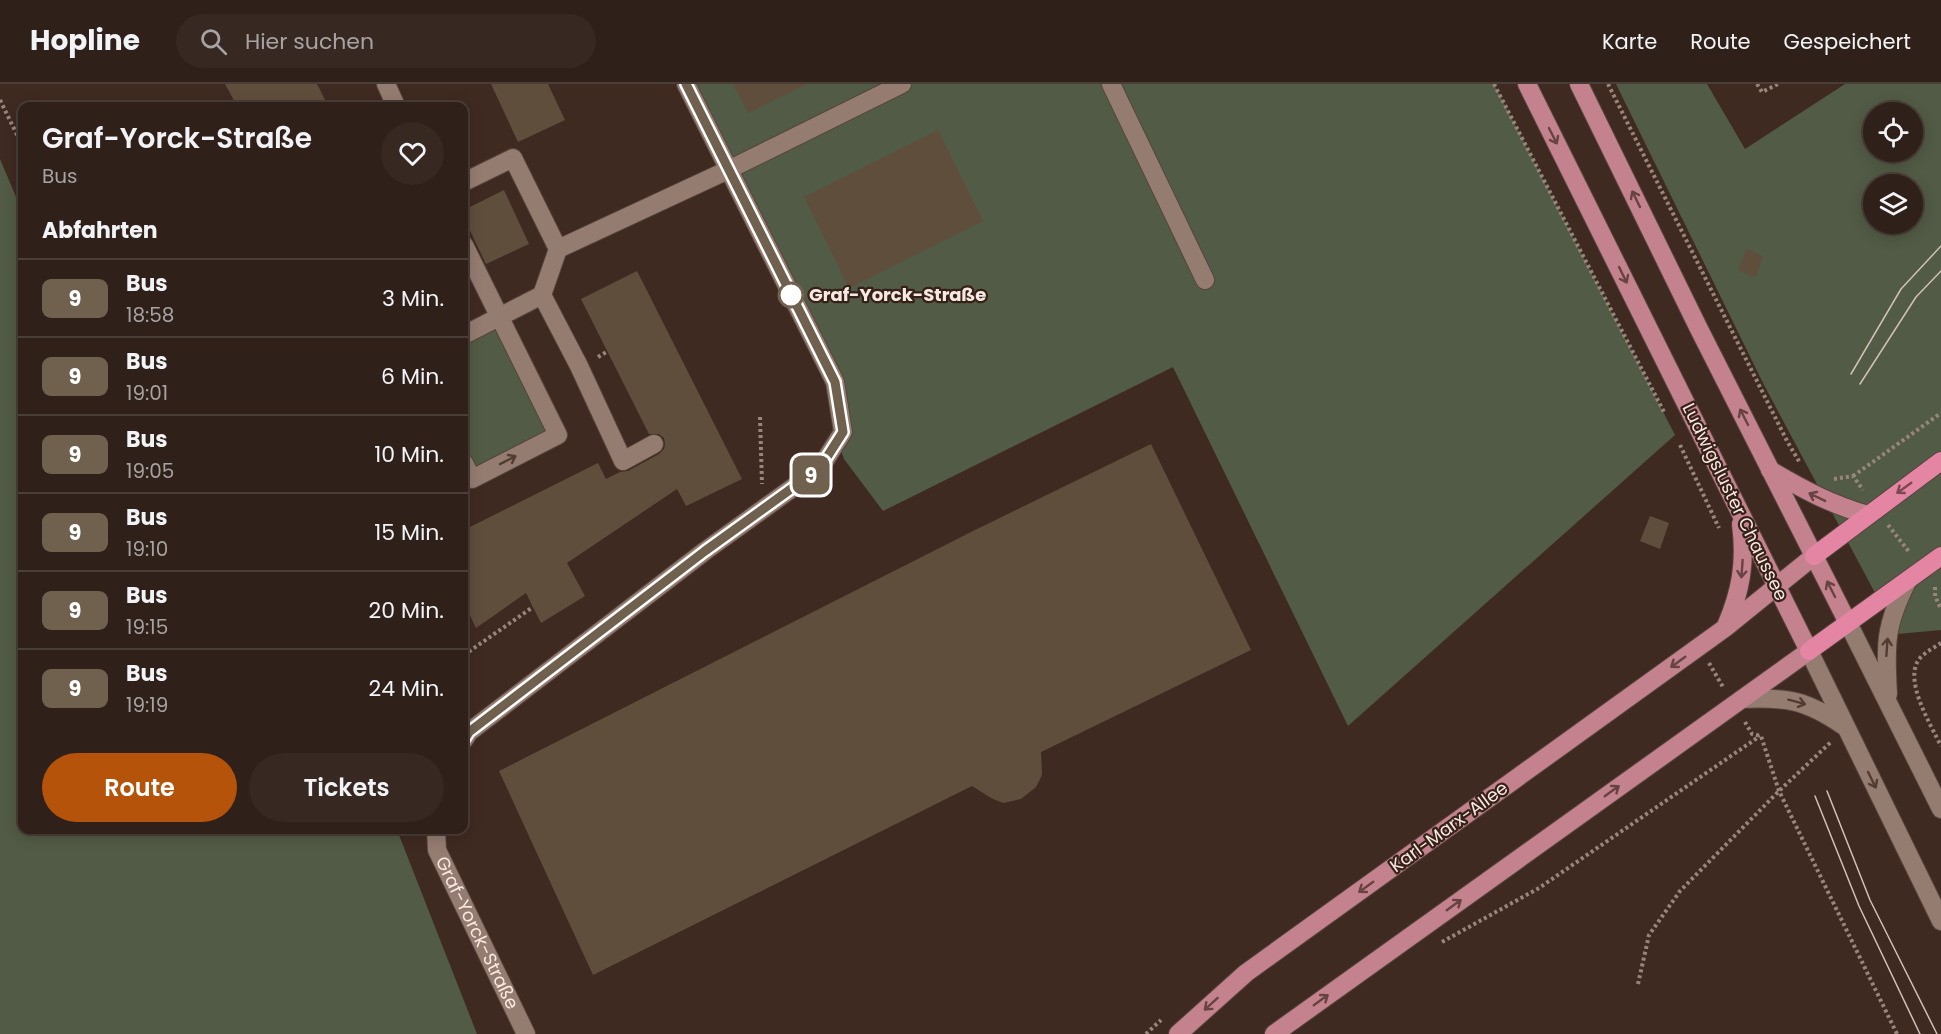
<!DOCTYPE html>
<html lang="de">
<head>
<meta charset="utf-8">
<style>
  body { margin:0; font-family:Poppins,sans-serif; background:#372822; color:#f1f3f6; height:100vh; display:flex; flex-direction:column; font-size:22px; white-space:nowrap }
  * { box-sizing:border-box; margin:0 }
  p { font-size:20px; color:#a7a3a2 }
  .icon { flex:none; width:33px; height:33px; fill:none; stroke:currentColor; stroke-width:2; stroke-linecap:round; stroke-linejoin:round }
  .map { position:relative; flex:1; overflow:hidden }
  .sheet { position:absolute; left:18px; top:18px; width:450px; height:732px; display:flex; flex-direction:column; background:#2f2019; border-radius:12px; box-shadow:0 3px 15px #0003,0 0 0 2px #4a3e38 }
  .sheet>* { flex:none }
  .badge { padding:0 12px; border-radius:9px; font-size:21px; line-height:39px }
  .tools { position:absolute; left:1863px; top:18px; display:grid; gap:12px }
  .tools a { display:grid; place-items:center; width:60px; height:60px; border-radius:50%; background:#2f2019; box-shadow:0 3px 15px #0003,0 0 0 2px #4a3e38; font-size:30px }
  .map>.badge { position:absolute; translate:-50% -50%; box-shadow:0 0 0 3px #fff }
  h2 { padding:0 24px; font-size:22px; line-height:54px }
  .round { display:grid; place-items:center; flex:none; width:63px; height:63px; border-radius:32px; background:#372822 }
  .summary { display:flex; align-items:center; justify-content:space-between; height:102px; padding:0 24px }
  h1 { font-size:28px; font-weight:600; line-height:45px }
  .primary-button { display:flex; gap:12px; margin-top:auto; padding:12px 24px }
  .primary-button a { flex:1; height:69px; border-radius:36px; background:#b45309; color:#fff; font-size:24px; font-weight:600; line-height:69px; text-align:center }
  .primary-button a+a { background:#372822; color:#f1f3f6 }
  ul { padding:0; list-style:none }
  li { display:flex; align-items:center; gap:18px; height:78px; padding:0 24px; border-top:2px solid #4a3e38 }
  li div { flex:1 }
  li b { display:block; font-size:22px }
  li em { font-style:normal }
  li .badge { min-width:66px; font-weight:700; text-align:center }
  header { display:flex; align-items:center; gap:36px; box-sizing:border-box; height:84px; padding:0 30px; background:#2f2019; border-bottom:2px solid #4a3e38 }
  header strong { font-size:28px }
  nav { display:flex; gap:33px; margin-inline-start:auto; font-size:21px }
  .search { width:420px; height:54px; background:#372822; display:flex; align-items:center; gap:15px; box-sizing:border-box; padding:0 21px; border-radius:33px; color:#a7a3a2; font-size:22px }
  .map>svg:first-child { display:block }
</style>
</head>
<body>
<header>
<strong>Hopline</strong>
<div class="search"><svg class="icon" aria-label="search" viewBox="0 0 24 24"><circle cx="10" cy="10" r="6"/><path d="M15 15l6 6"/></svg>Hier suchen</div>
<nav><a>Karte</a><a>Route</a><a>Gespeichert</a></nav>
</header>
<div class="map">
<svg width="1941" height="950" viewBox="0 0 1941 950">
  <rect width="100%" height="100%" fill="#3f2a21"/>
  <g fill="#525b45" fill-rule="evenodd">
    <polygon points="686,0 1494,0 1675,351 1348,642 1173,283 883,427 844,375 839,361 835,298"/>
    <path d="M1616,0H1707L1745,65L1845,0H1941V546L1897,550L1764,301ZM1874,28H1912V68H1874ZM1874,100H1912V140H1874Z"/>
    <polygon points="0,75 22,127 22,746 397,746 477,950 0,950"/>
    <polygon points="499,233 558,351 472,395 464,379 464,251"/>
  </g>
  <g fill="#604e3d">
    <polygon points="225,0 317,0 328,22 237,22"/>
    <polygon points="491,0 548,0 565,36 518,58"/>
    <polygon points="733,0 807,0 748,29"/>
    <polygon points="938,46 983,137 849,204 804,113"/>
    <polygon points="504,106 529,160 486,180 464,134 464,126"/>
    <polygon points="1746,165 1763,172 1756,193 1738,187"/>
    <polygon points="637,187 742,395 686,422 677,405 567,479 585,512 541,539 526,509 476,544 464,519 464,446 598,379 606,395 620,388 628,387 659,370 664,365 665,360 664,354 659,350 649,350 581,215"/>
    <polygon points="1151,360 1251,566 1041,668 1042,691 1036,703 1021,715 1003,719 991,714 972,702 593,891 499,687 973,447"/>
    <polygon points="1650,432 1669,439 1660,465 1640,457"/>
  </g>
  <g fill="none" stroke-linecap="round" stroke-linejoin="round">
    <g stroke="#57453e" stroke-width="20">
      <g id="minor">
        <polyline points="386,0 396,22"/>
        <polyline points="1111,0 1205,196"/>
        <polyline points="464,98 513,74 558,165"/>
        <polyline points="464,161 558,351 472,395 464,379"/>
        <polyline points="542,211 579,282 623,377 654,360"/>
        <polyline points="464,251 542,211 558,165 728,86 902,0"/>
        <polyline points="1848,539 1941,725"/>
        <polyline points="1809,567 1941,837"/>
        <path d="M1888,610C1885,560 1885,541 1908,496"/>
        <path d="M1742,615C1788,613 1806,616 1844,642"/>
        <polyline points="464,656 469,648 705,467 820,384 843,348 835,298 686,0"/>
        <path id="s1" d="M436,746L437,766L526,950"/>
      </g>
    </g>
    <g stroke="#57453e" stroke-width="20">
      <g id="major">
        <polyline points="1579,0 1698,243 1848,539"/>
        <path d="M1770,386C1802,405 1832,421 1868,431"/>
        <path d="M1726,542C1741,507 1746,478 1741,440"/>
        <polyline points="1178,950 1246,889 1725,544 1814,472"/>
        <polyline points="1274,950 1809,567 1527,0"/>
      </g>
    </g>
    <g stroke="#57453e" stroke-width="20">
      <g id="highway">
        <polyline points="1814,472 1941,377"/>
        <polyline points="1809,567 1941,472"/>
      </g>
    </g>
    <g stroke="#98867e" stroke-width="4" stroke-dasharray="3 3" stroke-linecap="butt">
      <polyline points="1494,0 1665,330"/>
      <polyline points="1608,0 1787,357 1800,379"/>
      <polyline points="1757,0 1762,8 1778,0"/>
      <polyline points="0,16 22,61"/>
      <polyline points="598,273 608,267"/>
      <polyline points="760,333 762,400"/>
      <polyline points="1680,361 1719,444"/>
      <polyline points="1853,392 1941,329"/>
      <polyline points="1834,395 1853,392 1863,406"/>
      <polyline points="1888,441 1910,469"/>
      <polyline points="1935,503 1935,512 1941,525"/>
      <path d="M1941,559C1935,563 1927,567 1921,573C1901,593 1931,641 1941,662"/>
      <polyline points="464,571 533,523"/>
      <polyline points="1709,579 1723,603"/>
      <polyline points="1745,638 1752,650 1761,652 1779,707 1897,950"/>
      <polyline points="1442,858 1539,804 1760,652"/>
      <polyline points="1638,900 1649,851 1680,807 1779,707 1832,657"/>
      <polyline points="1146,950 1161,936"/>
    </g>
    <use href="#minor" stroke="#957c71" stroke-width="18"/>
    <use href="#major" stroke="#c4828f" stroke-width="18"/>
    <use href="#highway" stroke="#e486a3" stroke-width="18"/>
    <g stroke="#d1c0ba" stroke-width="1.5">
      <polyline points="1851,290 1901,205 1941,162"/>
      <polyline points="1860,300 1916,213 1941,187"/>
      <polyline points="1827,707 1870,816 1937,950"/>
      <polyline points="1815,712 1859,822 1920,950"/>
    </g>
  </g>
  <defs><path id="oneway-shaft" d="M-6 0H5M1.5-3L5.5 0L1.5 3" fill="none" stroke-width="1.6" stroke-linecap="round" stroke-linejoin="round" transform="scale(1.5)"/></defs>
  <g stroke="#674341">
    <use href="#oneway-shaft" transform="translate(1553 52) rotate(63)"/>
    <use href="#oneway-shaft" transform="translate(1636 115) rotate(-116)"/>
    <use href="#oneway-shaft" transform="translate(1623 191) rotate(64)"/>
    <use href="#oneway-shaft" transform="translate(1744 333) rotate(-117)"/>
    <use href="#oneway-shaft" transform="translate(1817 413) rotate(-154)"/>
    <use href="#oneway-shaft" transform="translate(1742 485) rotate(94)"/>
    <use href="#oneway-shaft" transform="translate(1831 505) rotate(-117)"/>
    <use href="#oneway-shaft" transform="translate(1678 578) rotate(144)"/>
    <use href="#oneway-shaft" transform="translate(1612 707) rotate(-36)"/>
    <use href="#oneway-shaft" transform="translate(1366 803) rotate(144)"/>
    <use href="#oneway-shaft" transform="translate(1454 821) rotate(-36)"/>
    <use href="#oneway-shaft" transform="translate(1321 916) rotate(-36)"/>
    <use href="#oneway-shaft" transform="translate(1211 920) rotate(138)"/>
  </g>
  <g stroke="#523c32">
    <use href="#oneway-shaft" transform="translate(508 376) rotate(-27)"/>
    <use href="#oneway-shaft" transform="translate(1887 563) rotate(-86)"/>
    <use href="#oneway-shaft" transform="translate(1797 618) rotate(15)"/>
    <use href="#oneway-shaft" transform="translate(1872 696) rotate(64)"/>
  </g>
  <use stroke="#7b494f" href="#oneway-shaft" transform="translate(1904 404) rotate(144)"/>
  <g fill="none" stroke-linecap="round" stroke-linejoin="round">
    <g stroke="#fff" stroke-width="14">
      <polyline id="line" points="464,656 469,648 705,467 820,384 843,348 835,298 686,0"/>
    </g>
    <use href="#line" stroke="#70614f" stroke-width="9"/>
  </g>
  <circle fill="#fff" stroke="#70614f" stroke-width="3" cx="791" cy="211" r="12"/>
  <g text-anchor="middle" stroke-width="4.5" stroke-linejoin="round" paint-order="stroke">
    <g font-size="18" font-weight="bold" fill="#f7e8e2" stroke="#352117" text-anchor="start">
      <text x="809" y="217">Graf-Yorck-Straße</text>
    </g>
    <g font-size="18" fill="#f7e8e2" stroke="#352117">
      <text transform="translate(1735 418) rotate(64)" y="6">Ludwigsluster Chaussee</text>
      <text transform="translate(1449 743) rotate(-36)" y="6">Karl-Marx-Allee</text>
      <text dy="6" stroke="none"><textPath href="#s1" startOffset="112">Graf-Yorck-Straße</textPath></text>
    </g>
  </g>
</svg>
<div class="tools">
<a><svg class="icon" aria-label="locate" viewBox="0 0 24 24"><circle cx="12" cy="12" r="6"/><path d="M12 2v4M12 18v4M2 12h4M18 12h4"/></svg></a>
<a><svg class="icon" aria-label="layers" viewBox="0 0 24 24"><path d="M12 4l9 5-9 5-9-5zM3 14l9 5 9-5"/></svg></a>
</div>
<b class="badge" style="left:811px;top:391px;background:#70614f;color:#fff">9</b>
<section class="sheet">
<div class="summary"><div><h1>Graf-Yorck-Straße</h1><p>Bus</p></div><a class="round"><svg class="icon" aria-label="heart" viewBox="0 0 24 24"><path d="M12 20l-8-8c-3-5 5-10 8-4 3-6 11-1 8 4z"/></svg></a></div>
<h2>Abfahrten</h2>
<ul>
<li><span class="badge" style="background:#70614f;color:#fff">9</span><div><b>Bus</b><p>18:58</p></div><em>3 Min.</em></li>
<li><span class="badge" style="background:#70614f;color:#fff">9</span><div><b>Bus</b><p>19:01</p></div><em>6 Min.</em></li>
<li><span class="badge" style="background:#70614f;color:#fff">9</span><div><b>Bus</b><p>19:05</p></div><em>10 Min.</em></li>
<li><span class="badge" style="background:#70614f;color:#fff">9</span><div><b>Bus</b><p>19:10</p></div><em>15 Min.</em></li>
<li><span class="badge" style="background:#70614f;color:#fff">9</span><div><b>Bus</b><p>19:15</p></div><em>20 Min.</em></li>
<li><span class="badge" style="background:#70614f;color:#fff">9</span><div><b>Bus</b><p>19:19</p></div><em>24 Min.</em></li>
</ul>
<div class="primary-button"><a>Route</a><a>Tickets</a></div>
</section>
</div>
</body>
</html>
